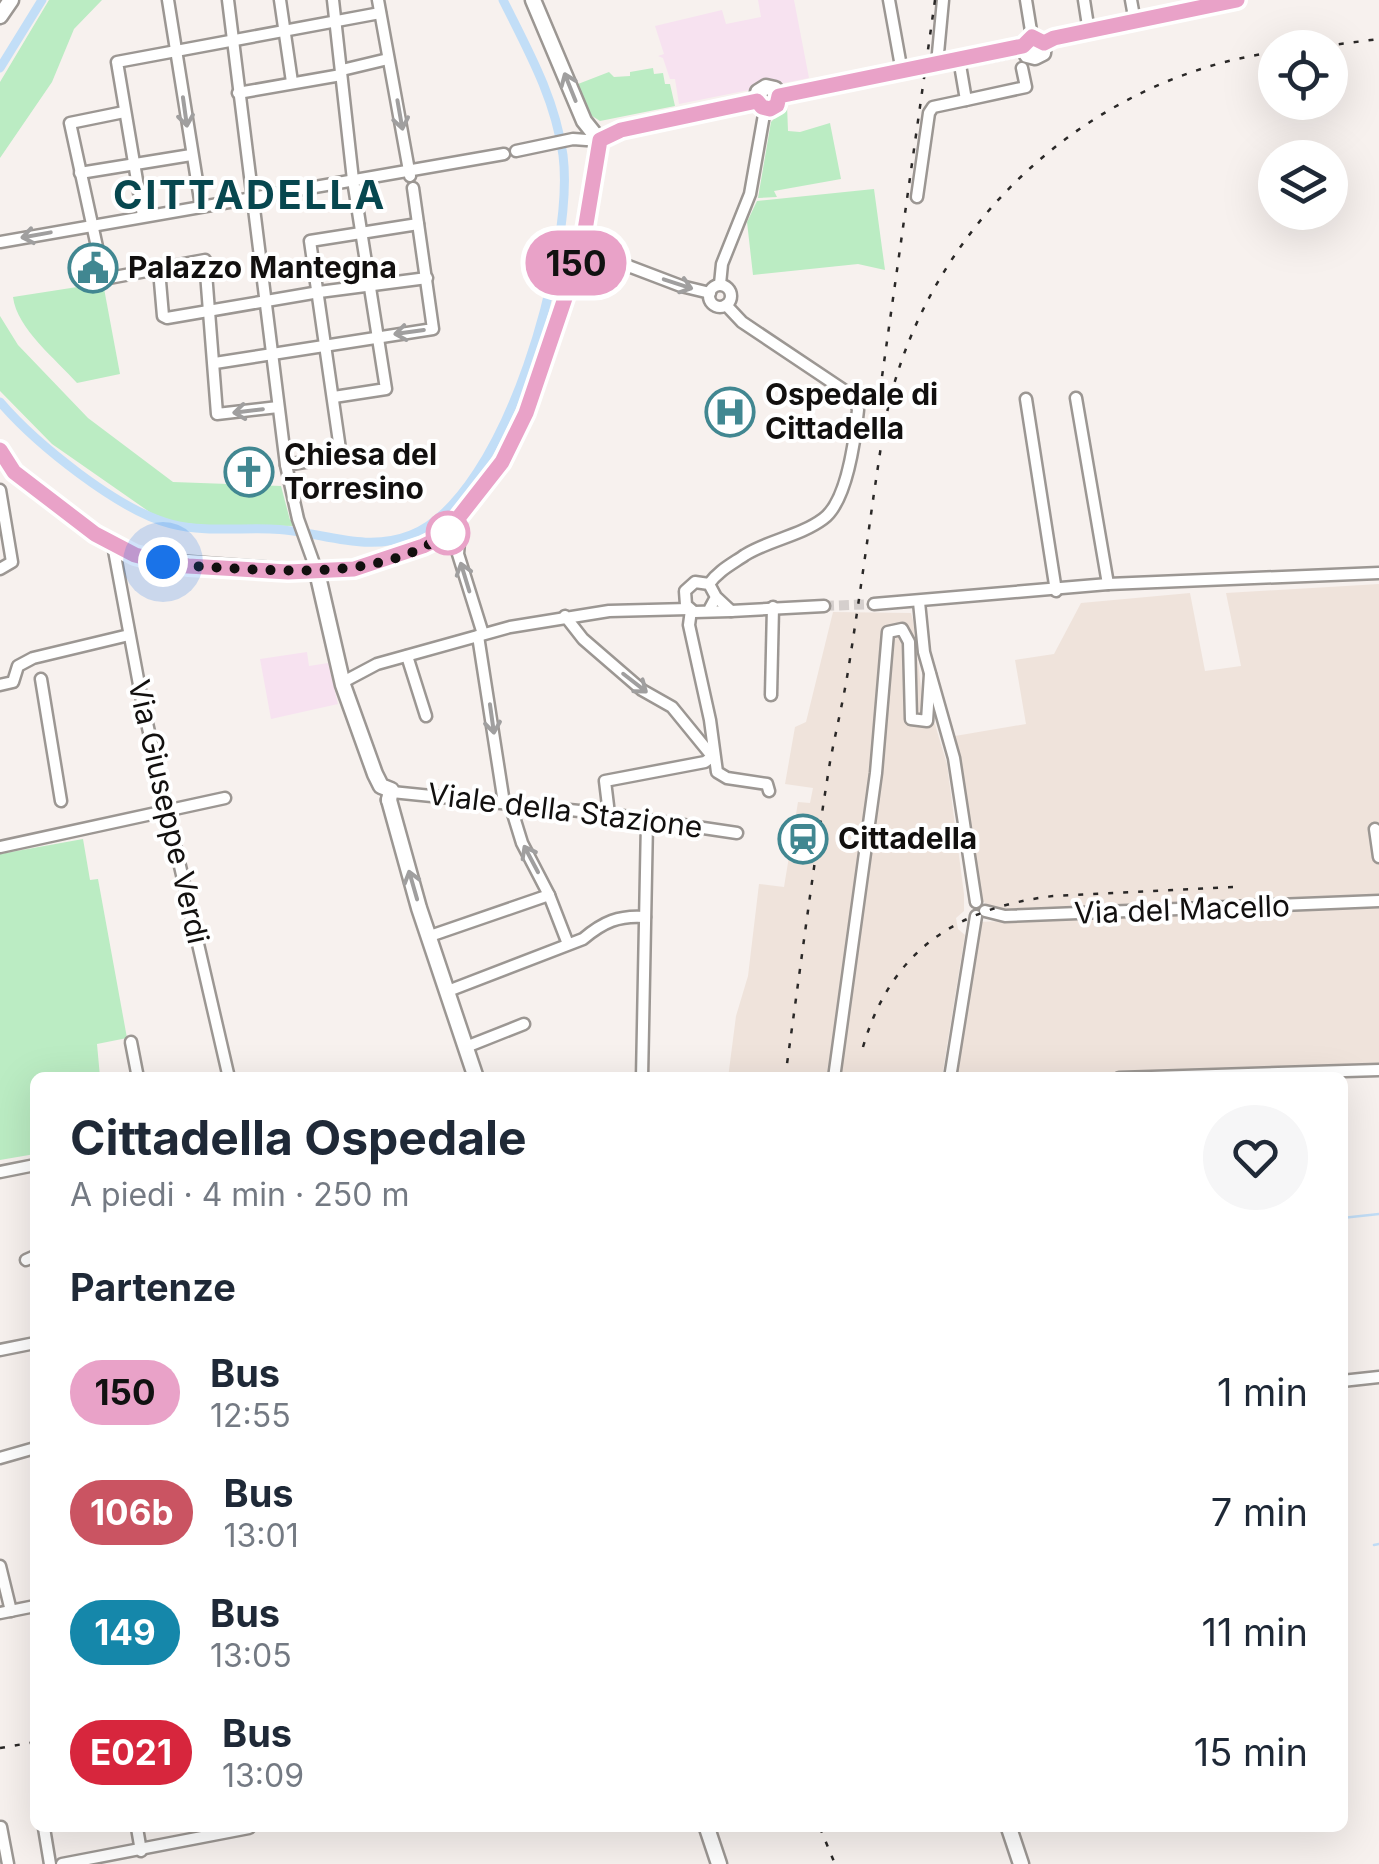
<!DOCTYPE html>
<html lang="it">
<head>
<meta charset="utf-8">
<style>
  body { margin:0; font-family:Inter,sans-serif; background:#f6f6f7; color:#1f2937; height:100vh; display:flex; flex-direction:column; font-size:38px; white-space:nowrap }
  * { box-sizing:border-box; margin:0 }
  p { font-size:32px; color:#747a83 }
  .icon { flex:none; width:55px; height:55px; fill:none; stroke:currentColor; stroke-width:2; stroke-linecap:round; stroke-linejoin:round }
  .map { position:relative; flex:1; overflow:hidden }
  .details { position:absolute; left:30px; top:1072px; width:1318px; height:760px; display:flex; flex-direction:column; background:#fff; border-radius:15px; box-shadow:0 10px 40px #0002 }
  .details>* { flex:none }
  .badge { padding:0 20px; border-radius:32px; font-size:35px; line-height:65px }
  .buttons { position:absolute; left:1258px; top:30px; display:grid; gap:20px }
  .buttons a { display:grid; place-items:center; width:90px; height:90px; border-radius:50%; background:#fff; box-shadow:0 10px 40px #0002; font-size:50px }
  .you { position:absolute; width:50px; height:50px; margin:-25px; border:8px solid #fff; border-radius:50%; background:#1a73e8; box-shadow:0 0 0 15px #1a73e833 }
  .map>.badge { position:absolute; translate:-50% -50%; box-shadow:0 0 0 5px #fff }
  h2 { padding:0 40px; font-size:38px; line-height:90px }
  .round { display:grid; place-items:center; flex:none; width:105px; height:105px; border-radius:52px; background:#f6f6f7 }
  .headline { display:flex; align-items:center; justify-content:space-between; height:170px; padding:0 40px }
  h1 { font-size:48px; font-weight:700; line-height:75px }
  ul { padding:0; list-style:none }
  li { display:flex; align-items:center; gap:30px; height:120px; padding:0 40px }
  li div { flex:1 }
  li b { display:block; font-size:38px }
  li em { font-style:normal }
  li .badge { min-width:110px; font-weight:700; text-align:center }
  .map>svg:first-child { display:block }
</style>
</head>
<body>
<div class="map">
<svg width="1379" height="1864" viewBox="0 0 1379 1864">
  <rect width="100%" height="100%" fill="#f7f1ee"/>
  <g fill="#efe3db">
    <polygon points="1379,584 1379,895 1010,913 989,906 979,898 955,736 1026,724 1015,660 1054,654 1081,603 1190,593 1205,671 1241,666 1226,593"/>
    <polygon points="833,612 911,613 913,620 922,696 921,718 934,721 947,764 964,894 964,911 956,918 958,929 965,935 942,1077 728,1078 736,1016 748,976 759,884 784,887 798,802 810,803 813,788 785,784 795,727 806,722"/>
    <polygon points="1379,908 1379,1069 1212,1078 955,1078 978,922"/>
  </g>
  <g fill="#f7e2f0">
    <polygon points="758,0 794,0 809,78 679,104 675,79 670,79 663,58 658,56 664,54 655,26 722,10 726,24 761,17"/>
    <polygon points="307,652 309,666 328,663 338,704 271,719 260,659"/>
  </g>
  <g fill="#bbecc3">
    <polygon points="49,0 102,0 74,29 52,82 0,158 0,82"/>
    <polygon points="653,68 654,74 663,73 665,84 670,84 675,106 600,121 589,114 578,84 609,72 614,77 630,76 630,72"/>
    <polygon points="787,105 788,131 800,132 830,123 841,179 774,191 777,197 758,198 771,122"/>
    <polygon points="874,189 885,270 858,264 753,275 747,222 757,201"/>
    <path d="M103,283L120,374L77,383C56,359 17,329 13,297Z"/>
    <polygon points="0,316 18,345 88,418 173,482 281,486 290,520 296,520 298,526 203,525 174,522 151,513 52,444 0,391"/>
    <polygon points="83,839 90,880 98,879 127,1038 97,1044 100,1077 35,1078 35,1154 0,1160 0,854"/>
  </g>
  <g fill="none" stroke-linecap="round" stroke-linejoin="round">
    <g stroke="#c2def7" stroke-width="2.5">
      <polyline points="1342,1218 1379,1214"/>
      <polyline points="1374,1545 1379,1544"/>
    </g>
    <g stroke="#c2def7" stroke-width="9">
      <polyline points="0,68 42,0"/>
      <path d="M0,402C36,444 118,510 171,524C202,532 238,528 270,529C319,530 363,554 411,535C507,497 575,249 563,155C555,98 528,50 503,0"/>
    </g>
    <polyline stroke="#d5cfcd" stroke-width="10" stroke-dasharray="10 5" stroke-linecap="butt" points="824,606 874,604"/>
    <g stroke="#9c9793" stroke-width="15">
      <g id="street">
        <polyline points="168,0 201,206"/>
        <polyline points="228,0 286,465 298,519 317,572"/>
        <polyline points="280,0 292,82"/>
        <polyline points="333,0 353,180 386,389 334,397"/>
        <polyline points="378,0 410,176"/>
        <polyline points="889,0 902,72"/>
        <polyline points="1026,0 1032,37"/>
        <polyline points="1084,0 1089,32"/>
        <polyline points="1131,0 1135,22"/>
        <polyline points="937,64 943,0"/>
        <polyline points="342,70 388,59"/>
        <polyline points="238,93 341,75"/>
        <polyline points="966,100 1026,87 1022,68"/>
        <polyline points="124,112 70,123 104,279 205,260 217,414 278,407"/>
        <polyline points="516,151 573,139 600,141"/>
        <polyline points="80,173 191,155"/>
        <polyline points="917,197 929,113 933,107 966,100 959,59"/>
        <polyline points="143,216 117,62 380,13"/>
        <polyline points="0,242 504,154"/>
        <polyline points="581,248 681,286 710,293"/>
        <polyline points="159,270 163,316 167,318 319,292 427,278"/>
        <polyline points="720,284 722,264 750,194 765,109"/>
        <circle cx="720" cy="296" r="11"/>
        <polyline points="215,363 433,329 413,188"/>
        <polyline points="1076,398 1108,584"/>
        <polyline points="1026,399 1056,591"/>
        <polyline points="286,465 341,456 310,241 418,224"/>
        <polyline points="0,490 12,562 0,569"/>
        <polyline points="461,518 458,554 483,634"/>
        <polyline points="113,545 143,706 229,1078"/>
        <path d="M709,584C718,571 732,564 745,555C769,540 800,536 823,519C847,502 855,439 858,410L856,402L845,391L742,322L726,305"/>
        <polyline points="919,602 924,652 954,758 976,902"/>
        <polyline points="874,604 1108,584 1379,573"/>
        <polyline points="691,610 689,625 710,720 717,772 727,778 767,784 769,791"/>
        <polyline points="709,610 716,597 709,584 695,582 685,591 686,605 694,612 731,611 716,597"/>
        <polyline points="731,611 824,606"/>
        <polyline points="565,616 583,639 642,690 672,707 712,756"/>
        <polyline points="478,636 504,803"/>
        <polyline points="407,656 426,716"/>
        <polyline points="41,679 61,801"/>
        <polyline points="345,681 377,664 510,627 609,611 689,609"/>
        <polyline points="0,685 13,682 18,666 33,658 129,635"/>
        <polyline points="771,695 773,607"/>
        <polyline points="392,792 609,814 737,833"/>
        <polyline points="609,814 605,781 705,762 713,756"/>
        <polyline points="1375,829 1379,857"/>
        <polyline points="0,847 225,798"/>
        <polyline points="549,895 568,944"/>
        <polyline points="985,911 1005,916 1379,901"/>
        <polyline points="430,936 549,895 522,843 510,804"/>
        <path d="M448,991L583,939C603,922 619,915 645,917"/>
        <polyline points="131,1042 138,1078"/>
        <polyline points="466,1047 524,1024"/>
        <polyline points="642,1078 647,821"/>
        <polyline points="834,1078 876,773 888,632 902,629 909,642 911,719 927,721 930,674"/>
        <polyline points="950,1078 976,916"/>
        <polyline points="1119,1078 1379,1070"/>
        <polyline points="0,1172 35,1165"/>
        <polyline points="26,1260 35,1256"/>
        <polyline points="0,1350 35,1343"/>
        <polyline points="1342,1381 1379,1377"/>
        <polyline points="0,1458 35,1448"/>
        <polyline points="0,1566 11,1611"/>
        <polyline points="0,1613 35,1606"/>
        <polyline points="1,1827 8,1864"/>
        <polyline points="44,1828 50,1864"/>
        <polyline points="137,1828 141,1851"/>
        <polyline points="62,1864 249,1828"/>
      </g>
    </g>
    <g stroke="#9c9793" stroke-width="19">
      <g id="secondary">
        <polyline points="0,16 11,0"/>
        <polyline points="1023,47 1027,55 1035,57 1043,53 1044,43 1055,38 1237,0"/>
        <polyline points="757,101 758,92 766,87 775,89 779,96"/>
        <polyline points="600,141 623,130 757,101 762,107 770,109 777,105 779,96 1023,47 1032,37 1044,43"/>
        <polyline points="0,450 15,472 95,534 135,555 163,562 288,571 353,569 423,546 444,536 502,462 526,413 581,248 600,141 584,121 533,0"/>
        <polyline points="317,572 343,685 375,774 381,786 391,790 389,800"/>
        <polyline points="389,800 419,908 476,1078"/>
        <polyline points="707,1828 719,1864"/>
        <polyline points="1009,1828 1021,1864"/>
      </g>
    </g>
    <use href="#street" stroke="#fff" stroke-width="10"/>
    <use href="#secondary" stroke="#fff" stroke-width="14"/>
    <g stroke="#2a2827" stroke-width="2.5" stroke-dasharray="5 10" stroke-linecap="butt">
      <polyline points="1309,48 1379,39"/>
      <polyline points="880,391 935,0"/>
      <path d="M863,1047C891,951 956,908 1053,896L1233,887"/>
      <path d="M785,1078C800,972 813,867 830,762C836,730 844,698 849,665C858,608 866,550 874,493C880,455 884,417 895,381C946,210 1097,77 1275,52"/>
      <polyline points="0,1748 35,1742"/>
      <polyline points="820,1828 835,1864"/>
    </g>
  </g>
  <defs><path id="oneway-shaft" d="M-6 0H5M1.5-3L5.5 0L1.5 3" fill="none" stroke-width="1.6" stroke-linecap="round" stroke-linejoin="round" transform="scale(2.5)"/></defs>
  <g stroke="#a09f9f">
    <use href="#oneway-shaft" transform="translate(570 87) rotate(-112)"/>
    <use href="#oneway-shaft" transform="translate(185 112) rotate(82)"/>
    <use href="#oneway-shaft" transform="translate(400 115) rotate(80)"/>
    <use href="#oneway-shaft" transform="translate(36 235) rotate(170)"/>
    <use href="#oneway-shaft" transform="translate(678 284) rotate(18)"/>
    <use href="#oneway-shaft" transform="translate(409 332) rotate(172)"/>
    <use href="#oneway-shaft" transform="translate(248 411) rotate(173)"/>
    <use href="#oneway-shaft" transform="translate(465 577) rotate(-107)"/>
    <use href="#oneway-shaft" transform="translate(635 683) rotate(38)"/>
    <use href="#oneway-shaft" transform="translate(492 719) rotate(82)"/>
    <use href="#oneway-shaft" transform="translate(531 859) rotate(-118)"/>
    <use href="#oneway-shaft" transform="translate(413 885) rotate(-106)"/>
  </g>
  <g fill="none" stroke-linecap="round" stroke-linejoin="round">
    <g stroke="#fff" stroke-width="22">
      <polyline id="line" points="0,450 14,472 95,534 135,555 163,562 188,566 288,572 354,569 423,546 444,536 502,462 526,413 582,248 600,140 621,130 757,101 762,107 770,109 777,105 779,96 1023,46 1032,37 1044,43 1054,38 1237,0"/>
    </g>
    <use href="#line" stroke="#e9a2c8" stroke-width="15"/>
    <path stroke="#12100f" stroke-width="10" stroke-dasharray="0 18" d="M163,562C189,567 215,567 242,569C312,572 387,575 448,533"/>
  </g>
  <defs>
    <g id="civic-ring" transform="scale(2.5)"><circle r="9.5" fill="#fff" stroke="#418791" stroke-width="1.5"/><path d="M-.6-6.5H3V-4.5H.6V-3L4-1V1h2V6H-6V1h2V-1L-.6-3ZM-1.2 2.5V6h2.4V2.5Z" fill="#418791"/></g>
    <g id="hospital-ring" transform="scale(2.5)"><circle r="9.5" fill="#fff" stroke="#418791" stroke-width="1.5"/><path d="M-5-5h3v3.5h4V-5h3V5h-3V1.5h-4V5h-3Z" fill="#418791"/></g>
    <g id="church-ring" transform="scale(2.5)"><circle r="9.5" fill="#fff" stroke="#418791" stroke-width="1.5"/><path d="M-1.2-6h2.4v3.5h3.3v2.4h-3.3V6h-2.4V-.1h-3.3v-2.4h3.3Z" fill="#418791"/></g>
    <g id="station-ring" transform="scale(2.5)"><circle r="9.5" fill="#fff" stroke="#418791" stroke-width="1.5"/><path d="M-3-6H3Q5-6 5-4V2Q5 4 3 4L4.5 6H3L1.5 4h-3L-3 6H-4.5L-3 4Q-5 4-5 2V-4Q-5-6-3-6ZM-3.5-4v3h7v-3ZM-3.5 1v1.5H-2V1ZM2 1v1.5H3.5V1Z" fill="#418791"/></g>
  </defs>
  <g fill-rule="evenodd">
    <use href="#civic-ring" x="93" y="268"/>
    <use href="#hospital-ring" x="730" y="412"/>
    <use href="#church-ring" x="249" y="472"/>
    <use href="#station-ring" x="803" y="839"/>
  </g>
  <circle fill="#fff" stroke="#e9a2c8" stroke-width="5" cx="448" cy="533" r="20"/>
  <g text-anchor="middle" stroke-width="8" stroke-linejoin="round" paint-order="stroke">
    <g font-size="30" font-weight="bold" fill="#12100f" stroke="#fff" text-anchor="start">
      <text x="128" y="278">Palazzo Mantegna</text>
      <text x="765" y="405">Ospedale di<tspan x="765" dy="34">Cittadella</tspan></text>
      <text x="284" y="465">Chiesa del<tspan x="284" dy="34">Torresino</tspan></text>
      <text x="838" y="849">Cittadella</text>
    </g>
    <g font-size="30" fill="#12100f" stroke="#fff">
      <text transform="translate(565 811) rotate(7)" y="10">Viale della Stazione</text>
      <text transform="translate(168 812) rotate(77)" y="10">Via Giuseppe Verdi</text>
      <text transform="translate(1182 910) rotate(-2)" y="10">Via del Macello</text>
    </g>
    <g font-size="40" font-weight="bold" letter-spacing="2.5" fill="#07474f" stroke="#fff">
      <text x="250" y="209">CITTADELLA</text>
    </g>
  </g>
</svg>
<div class="buttons">
<a><svg class="icon" aria-label="locate" viewBox="0 0 24 24"><circle cx="12" cy="12" r="6"/><path d="M12 2v4M12 18v4M2 12h4M18 12h4"/></svg></a>
<a><svg class="icon" aria-label="layers" viewBox="0 0 24 24"><path d="M12 4l9 5-9 5-9-5zM3 14l9 5 9-5"/></svg></a>
</div>
<div class="you" style="left:163px;top:562px"></div>
<b class="badge" style="left:576px;top:263px;background:#e9a2c8;color:#111">150</b>
<section class="details">
<div class="headline"><div><h1>Cittadella Ospedale</h1><p>A piedi · 4 min · 250 m</p></div><a class="round"><svg class="icon" aria-label="heart" viewBox="0 0 24 24"><path d="M12 20l-8-8c-3-5 5-10 8-4 3-6 11-1 8 4z"/></svg></a></div>
<h2>Partenze</h2>
<ul>
<li><span class="badge" style="background:#e9a2c8;color:#111">150</span><div><b>Bus</b><p>12:55</p></div><em>1 min</em></li>
<li><span class="badge" style="background:#ca5462;color:#fff">106b</span><div><b>Bus</b><p>13:01</p></div><em>7 min</em></li>
<li><span class="badge" style="background:#1587aa;color:#fff">149</span><div><b>Bus</b><p>13:05</p></div><em>11 min</em></li>
<li><span class="badge" style="background:#d7263d;color:#fff">E021</span><div><b>Bus</b><p>13:09</p></div><em>15 min</em></li>
</ul>
</section>
</div>
</body>
</html>
